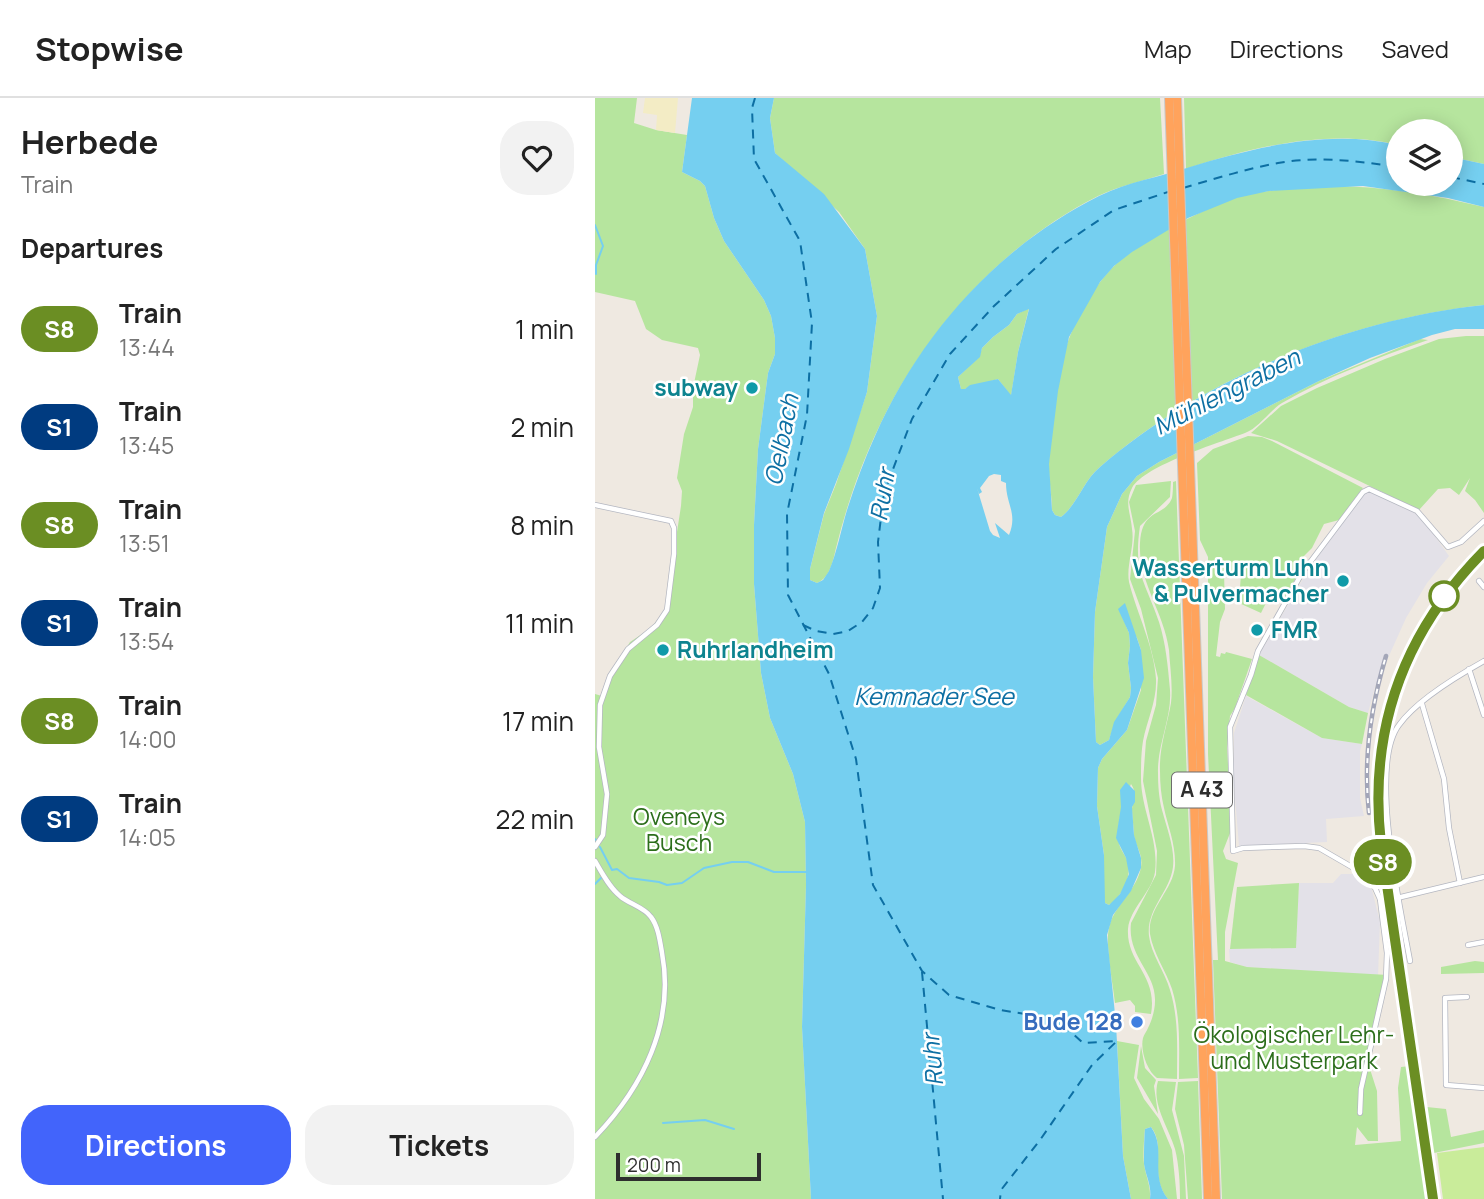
<!DOCTYPE html>
<html lang="en">
<head>
<meta charset="utf-8">
<style>
  body { margin:0; font-family:Manrope,sans-serif; background:#f2f2f2; color:#222; height:100vh; display:flex; flex-direction:column; font-size:26px; white-space:nowrap }
  * { box-sizing:border-box; margin:0 }
  p { font-size:23px; color:#767676 }
  .icon { flex:none; width:38px; height:38px; fill:none; stroke:currentColor; stroke-width:2; stroke-linecap:round; stroke-linejoin:round }
  .map { position:relative; flex:1; overflow:hidden }
  .side { display:flex; flex-direction:column; background:#fff; width:595px }
  .side>* { flex:none }
  .badge { padding:0 14px; border-radius:23px; font-size:24px; line-height:46px }
  .buttons { position:absolute; left:791px; top:21px; display:grid; gap:14px }
  .buttons a { display:grid; place-items:center; width:77px; height:77px; border-radius:50%; background:#fff; box-shadow:0 4px 18px #0003; font-size:35px }
  .scale { position:absolute; left:21px; bottom:18px; width:145px; box-sizing:border-box; padding-left:7px; border:4px solid #2e2e2e; border-top:0; font-size:19px; line-height:24px; white-space:nowrap; color:#2e2e2e; -webkit-text-stroke:5px #fff; paint-order:stroke }
  .map>.badge { position:absolute; translate:-50% -50%; box-shadow:0 0 0 4px #fff }
  h2 { padding:0 21px; font-size:26px; line-height:63px }
  .round { display:grid; place-items:center; flex:none; width:74px; height:74px; border-radius:28px; background:#f2f2f2 }
  .summary { display:flex; align-items:center; justify-content:space-between; height:119px; padding:0 21px }
  h1 { font-size:33px; font-weight:700; line-height:52px }
  .button { display:flex; gap:14px; margin-top:auto; padding:14px 21px }
  .button a { flex:1; height:80px; border-radius:28px; background:#4264fb; color:#fff; font-size:28px; font-weight:700; line-height:80px; text-align:center }
  .button a+a { background:#f2f2f2; color:#222 }
  ul { padding:0; list-style:none }
  li { display:flex; align-items:center; gap:21px; height:98px; padding:0 21px }
  li div { flex:1 }
  li b { display:block; font-size:26px }
  li em { font-style:normal }
  li .badge { min-width:77px; font-weight:700; text-align:center }
  header { display:flex; align-items:center; gap:42px; box-sizing:border-box; height:98px; padding:0 35px; background:#fff; border-bottom:2px solid #e0e0e0 }
  header strong { font-size:33px }
  nav { display:flex; gap:38px; margin-inline-start:auto; font-size:24px }
  main { display:flex; flex:1; min-height:0 }
  .map>svg:first-child { display:block }
</style>
</head>
<body>
<header>
<strong>Stopwise</strong>
<nav><a>Map</a><a>Directions</a><a>Saved</a></nav>
</header>
<main>
<section class="side">
<div class="summary"><div><h1>Herbede</h1><p>Train</p></div><a class="round"><svg class="icon" aria-label="heart" viewBox="0 0 24 24"><path d="M12 20l-8-8c-3-5 5-10 8-4 3-6 11-1 8 4z"/></svg></a></div>
<h2>Departures</h2>
<ul>
<li><span class="badge" style="background:#6b8e23;color:#fff">S8</span><div><b>Train</b><p>13:44</p></div><em>1 min</em></li>
<li><span class="badge" style="background:#003b80;color:#fff">S1</span><div><b>Train</b><p>13:45</p></div><em>2 min</em></li>
<li><span class="badge" style="background:#6b8e23;color:#fff">S8</span><div><b>Train</b><p>13:51</p></div><em>8 min</em></li>
<li><span class="badge" style="background:#003b80;color:#fff">S1</span><div><b>Train</b><p>13:54</p></div><em>11 min</em></li>
<li><span class="badge" style="background:#6b8e23;color:#fff">S8</span><div><b>Train</b><p>14:00</p></div><em>17 min</em></li>
<li><span class="badge" style="background:#003b80;color:#fff">S1</span><div><b>Train</b><p>14:05</p></div><em>22 min</em></li>
</ul>
<div class="button"><a>Directions</a><a>Tickets</a></div>
</section>
<div class="map">
<svg width="889" height="1101" viewBox="0 0 889 1101">
  <rect width="100%" height="100%" fill="#efe9e1"/>
  <g fill="#e3e1e8">
    <polygon points="774,393 817,413 827,420 854,458 832,485 811,520 780,589 773,615 754,609 664,557 712,474 769,394"/>
    <polygon points="651,598 727,640 767,646 765,653 765,700 769,718 731,721 732,744 644,748 639,688 639,635"/>
    <polygon points="746,776 764,776 776,788 785,824 783,878 652,869 635,864 634,851 700,850 704,785 738,785"/>
  </g>
  <g fill="#b6e59e">
    <polygon points="0,0 42,0 39,25 61,32 92,37 87,74 105,83 110,88 119,120 129,143 169,202 176,218 180,240 180,256 173,275 163,351 159,427 159,486 166,575 175,620 198,676 210,724 211,787 207,929 216,1101 0,1101 0,596 7,598 15,578 35,544 56,530 70,512 86,408 87,393 82,380 89,336 98,309 98,290 105,257 103,250 67,242 51,231 40,203 0,194"/>
    <path d="M179,0H565L569,76C548,83 524,88 503,98C416,142 350,212 301,296C274,344 254,397 241,450C238,463 235,480 222,485L215,482V471L229,416L241,386L272,294L282,218L270,151L244,114L180,55L175,20Z"/>
    <path d="M589,0H889V66L856,59V33H803V47C734,30 657,49 591,71Z"/>
    <path d="M727,88C782,87 836,96 889,109V207C753,222 609,279 505,369C488,383 483,406 466,419L460,417L457,412C457,396 453,380 454,364C456,332 463,266 475,238C484,214 500,188 517,170C541,145 609,110 643,99C670,91 699,91 727,88Z"/>
    <polygon points="434,210 423,254 416,298 403,281 370,291 366,291 363,279 384,259 387,250 398,239 414,227 422,216"/>
    <polygon points="871,238 889,238 889,415 880,402 870,393 875,380 864,397 855,390 843,391 824,412 682,343 656,335 686,308 722,290 790,261 844,241"/>
    <path d="M825,241L833,242C784,259 732,279 687,305C674,313 664,330 650,335C624,345 550,367 537,390C529,405 536,416 537,431C540,448 531,467 534,484C542,516 559,548 561,581C562,603 552,622 548,643C546,655 546,668 546,680C546,712 564,741 560,774C557,794 535,810 533,831C531,865 563,877 556,916L540,914V908L535,902L520,905C518,886 510,846 514,830C518,808 542,793 546,769C548,756 541,749 539,738C539,731 537,717 537,711C538,700 543,697 536,686C528,705 521,724 524,745C525,752 531,757 533,765C537,779 526,800 514,807L510,805L509,800V757L502,708L503,670L507,661L532,632L546,592V552L542,540L524,511L534,535L535,548L533,565L536,590L535,599L520,624L514,642L505,647L501,644L498,579L500,514L512,429L527,396L542,378L564,364L724,283Z"/>
    <polygon points="653,338 667,339 677,343 768,390 744,422 729,426 717,450 701,466 704,474 691,498 678,492 676,495 674,495 672,498 674,499 666,515 644,505 646,475 629,474 630,511 625,524 621,558 625,559 626,555 630,556 631,554 657,561 640,610 635,618 632,650 637,730 628,753 631,761 643,765 630,834 630,863 652,869 793,877 774,968 782,993 783,1043 773,1043 762,1029 760,1047 806,1043 803,990 806,969 815,968 822,1008 851,1011 856,1039 889,1032 889,1045 834,1056 830,1078 835,1101 627,1101 618,862 623,862 613,656 613,459 605,442 602,365 618,351"/>
    <path d="M576,383L575,399L545,428C538,475 550,483 564,524C571,546 573,569 575,592C577,620 562,647 563,675C563,687 564,701 567,712C572,731 580,750 578,769C575,794 551,811 554,838C556,856 570,874 575,892C584,921 582,951 582,981L562,980C552,973 545,952 548,940C549,936 552,933 553,930C557,922 560,912 560,903C561,874 532,859 536,825L561,777L562,753L548,683L551,643L561,607L563,580L546,511L535,481L540,433L534,404L541,387Z"/>
    <path d="M581,383L603,980L584,981C584,950 586,920 577,891C571,873 558,855 555,836C552,810 578,793 580,768C581,747 573,729 569,710C566,698 565,685 565,673C564,650 572,628 576,605C578,589 575,569 574,552C569,514 543,484 545,445C547,409 569,420 577,400C578,395 578,388 578,384Z"/>
    <polygon points="664,557 754,609 773,615 767,646 727,640 651,597"/>
    <polygon points="704,785 701,850 635,851 642,789"/>
    <polygon points="880,863 889,864 889,875 846,876 846,869"/>
    <path d="M522,943L544,947L539,980L549,1001L564,1021L577,1052L582,1101H573C553,1077 572,1049 556,1029L550,1031C549,1040 548,1057 549,1066C551,1079 556,1088 555,1101H536L528,1058Z"/>
    <polygon points="546,948 550,970 561,982 559,988 563,1016 542,980"/>
    <path d="M563,983L581,984L577,1012L589,1058L591,1101H585C585,1085 584,1067 580,1051C574,1030 556,1006 563,983Z"/>
    <polygon points="603,983 607,1101 593,1101 589,1047 580,1011 583,984"/>
  </g>
  <polygon fill="#f3ecc5" points="50,0 83,0 80,35 61,32 62,17 48,15"/>
  <polygon fill="#c9ec9a" points="889,1049 889,1101 848,1101 842,1055"/>
  <g fill="#75cff0" fill-rule="evenodd">
    <path d="M97,0H179L175,20L180,55L229,96L270,151L282,218L272,294L254,351L229,415L215,471V482L222,485L228,482L234,473C242,454 246,432 252,412C260,387 269,362 280,338C325,236 404,148 504,98C532,84 565,79 595,69C660,49 735,31 803,47V86H856V59L889,66V109L853,100L768,88L674,93L642,100L593,120L537,154L519,168L505,184L474,239L463,293L454,366L457,412L460,417L466,419C483,406 488,383 505,369C608,280 754,221 889,207V231H860L837,237L775,260L724,283L564,364L542,378L527,396L512,429L500,514L498,579L501,644L505,647L514,642L519,624L535,599L536,590L533,565L535,548L534,535L523,511L530,505L546,552L549,580L532,632L507,661L503,670L502,708L509,757L510,805L514,807L525,796L534,776L531,760L521,740L526,709L525,692L531,684L540,693V704L537,709L539,737L546,760V770L536,793L518,817L512,837L521,926L528,1058L536,1101H216L207,929L211,787L210,724L198,676L175,620L166,575L159,486V427L163,351L173,275L180,256V240L176,218L169,202L129,143L119,120L110,88L105,83L87,74ZM434,211L423,254L416,297L403,281L375,287L370,291H366L363,279L385,259L387,250L398,239L414,227L422,216ZM399,376L406,377V383L411,385C411,407 423,415 414,437L400,425L405,440L398,437L395,433L382,390L384,396L387,394L385,390L394,378Z"/>
    <path d="M556,1029C572,1051 554,1077 573,1101H555C557,1088 551,1079 549,1066C549,1057 549,1041 550,1031Z"/>
  </g>
  <g fill="none" stroke-linecap="round" stroke-linejoin="round">
    <g stroke="#75cff0" stroke-width="2">
      <polyline points="0,127 8,148 1,167 1,176"/>
      <polyline points="0,741 1,742"/>
      <polyline points="5,749 17,772 22,771 34,780 64,784 72,787 87,785 109,770 137,764 153,764 179,774 211,774"/>
      <polyline points="0,786 6,780"/>
      <polyline points="68,1025 110,1022 139,1031"/>
    </g>
    <g stroke="#0d6fa3" stroke-width="2" stroke-dasharray="9 7" stroke-linecap="butt">
      <polyline points="160,0 157,10 159,61 205,143 217,225 212,317 192,416 193,497 234,576 261,661 278,787 327,873 354,897 405,912 462,921 488,945 522,943 497,967 445,1042 406,1092 405,1101"/>
      <polyline points="856,79 889,86"/>
      <path d="M588,90C619,81 651,71 683,65C723,58 764,63 803,69"/>
      <polyline points="208,527 221,533 238,536 253,533 267,524 278,510 285,490 283,444 289,395 317,321 355,256 399,208 461,151 519,112 576,93"/>
      <polyline points="327,874 348,1101"/>
    </g>
    <g stroke="#b4b7c1" stroke-width="6">
      <g id="minor">
        <polyline points="0,407 76,423 79,430 79,456 72,512 62,527 33,551 15,578 5,607 4,649 12,696 8,737 0,749"/>
        <polyline points="884,483 889,489"/>
        <polyline points="874,571 889,617"/>
        <polyline points="827,606 849,681 854,730 865,785"/>
        <path d="M0,763C7,775 14,789 25,798C34,806 49,809 56,819C63,828 65,843 67,855C80,925 48,989 0,1039"/>
        <polyline points="785,801 802,800 889,779"/>
        <polyline points="873,847 889,844"/>
        <path d="M815,863C806,813 773,668 804,627C821,603 864,577 889,563"/>
        <polyline points="872,899 850,900 851,987 889,990"/>
        <polyline points="765,1015 766,991 791,881 792,855 787,817 785,801 780,790 762,772 724,750 709,748 648,750 638,753 635,629 656,577 663,553 707,475 768,394 774,391 822,413 853,449 866,444 889,423"/>
      </g>
    </g>
    <g stroke="#c9c9c9" stroke-width="10">
      <g id="motorway">
        <polyline points="574,0 613,1101"/>
        <polyline points="582,0 621,1101"/>
      </g>
    </g>
    <use href="#minor" stroke="#fff" stroke-width="4.5"/>
    <use href="#motorway" stroke="#ffa35c" stroke-width="8"/>
    <g stroke="#a3a6b8" stroke-width="4.5">
      <g id="rail">
        <path d="M774,715C768,663 776,608 791,558"/>
        <path d="M838,1101C826,1022 814,943 803,864C796,817 786,769 783,722C778,617 816,527 889,453"/>
      </g>
    </g>
    <use href="#rail" stroke="#fff" stroke-width="2" stroke-dasharray="5" stroke-linecap="butt"/>
  </g>
  <g fill="none" stroke-linecap="round" stroke-linejoin="round">
    <g stroke="#fff" stroke-width="16">
      <path id="line" d="M838,1101L786,746C773,632 808,535 889,453"/>
    </g>
    <use href="#line" stroke="#6b8e23" stroke-width="10"/>
  </g>
  <g fill="#0f9aa8" stroke="#fff" stroke-width="2.5">
    <circle cx="157" cy="290" r="7"/>
    <circle cx="748" cy="483" r="7"/>
    <circle cx="662" cy="532" r="7"/>
    <circle cx="68" cy="552" r="7"/>
  </g>
  <circle fill="#fff" stroke="#6b8e23" stroke-width="3.5" cx="849" cy="498" r="14"/>
  <circle fill="#3f7fe0" stroke="#fff" stroke-width="2.5" cx="542" cy="924" r="7"/>
  <g text-anchor="middle" stroke-width="5" stroke-linejoin="round" paint-order="stroke">
    <rect fill="#fff" stroke="#6d6d6d" stroke-width="2" x="577" y="674.5" width="60" height="35" rx="5"/>
    <g font-size="21" font-weight="bold" fill="#2e2e2e">
      <text x="607" y="699">A 43</text>
    </g>
    <g font-size="23" font-weight="bold" fill="#0d838f" stroke="#fff" text-anchor="end">
      <text x="143" y="298">subway</text>
      <text x="734" y="478">Wasserturm Luhn<tspan x="734" dy="26">&amp; Pulvermacher</tspan></text>
      <text x="676" y="540" text-anchor="start">FMR</text>
      <text x="82" y="560" text-anchor="start">Ruhrlandheim</text>
    </g>
    <g font-size="23" fill="#2c6e1b" stroke="#fff">
      <text x="84" y="727">Oveneys<tspan x="84" dy="26">Busch</tspan></text>
      <text x="699" y="945">Ökologischer Lehr-<tspan x="699" dy="26">und Musterpark</tspan></text>
    </g>
    <g font-size="23" font-weight="bold" fill="#366cbe" stroke="#fff" text-anchor="end">
      <text x="528" y="932">Bude 128</text>
    </g>
    <g font-size="24" font-style="italic" fill="#0d6fa3" stroke="#fff">
      <text transform="translate(632 294) rotate(-27)" y="8">Mühlengraben</text>
      <text transform="translate(187 342) rotate(-79)" y="8">Oelbach</text>
      <text transform="translate(288 397) rotate(-81)" y="8">Ruhr</text>
      <text x="339" y="607">Kemnader See</text>
      <text transform="translate(338 962) rotate(-95)" y="8">Ruhr</text>
    </g>
  </g>
</svg>
<div class="buttons">
<a><svg class="icon" aria-label="layers" viewBox="0 0 24 24"><path d="M12 4l9 5-9 5-9-5zM3 14l9 5 9-5"/></svg></a>
</div>
<div class="scale">200 m</div>
<b class="badge" style="left:788px;top:764px;background:#6b8e23;color:#fff">S8</b>
</div>
</main>
</body>
</html>
